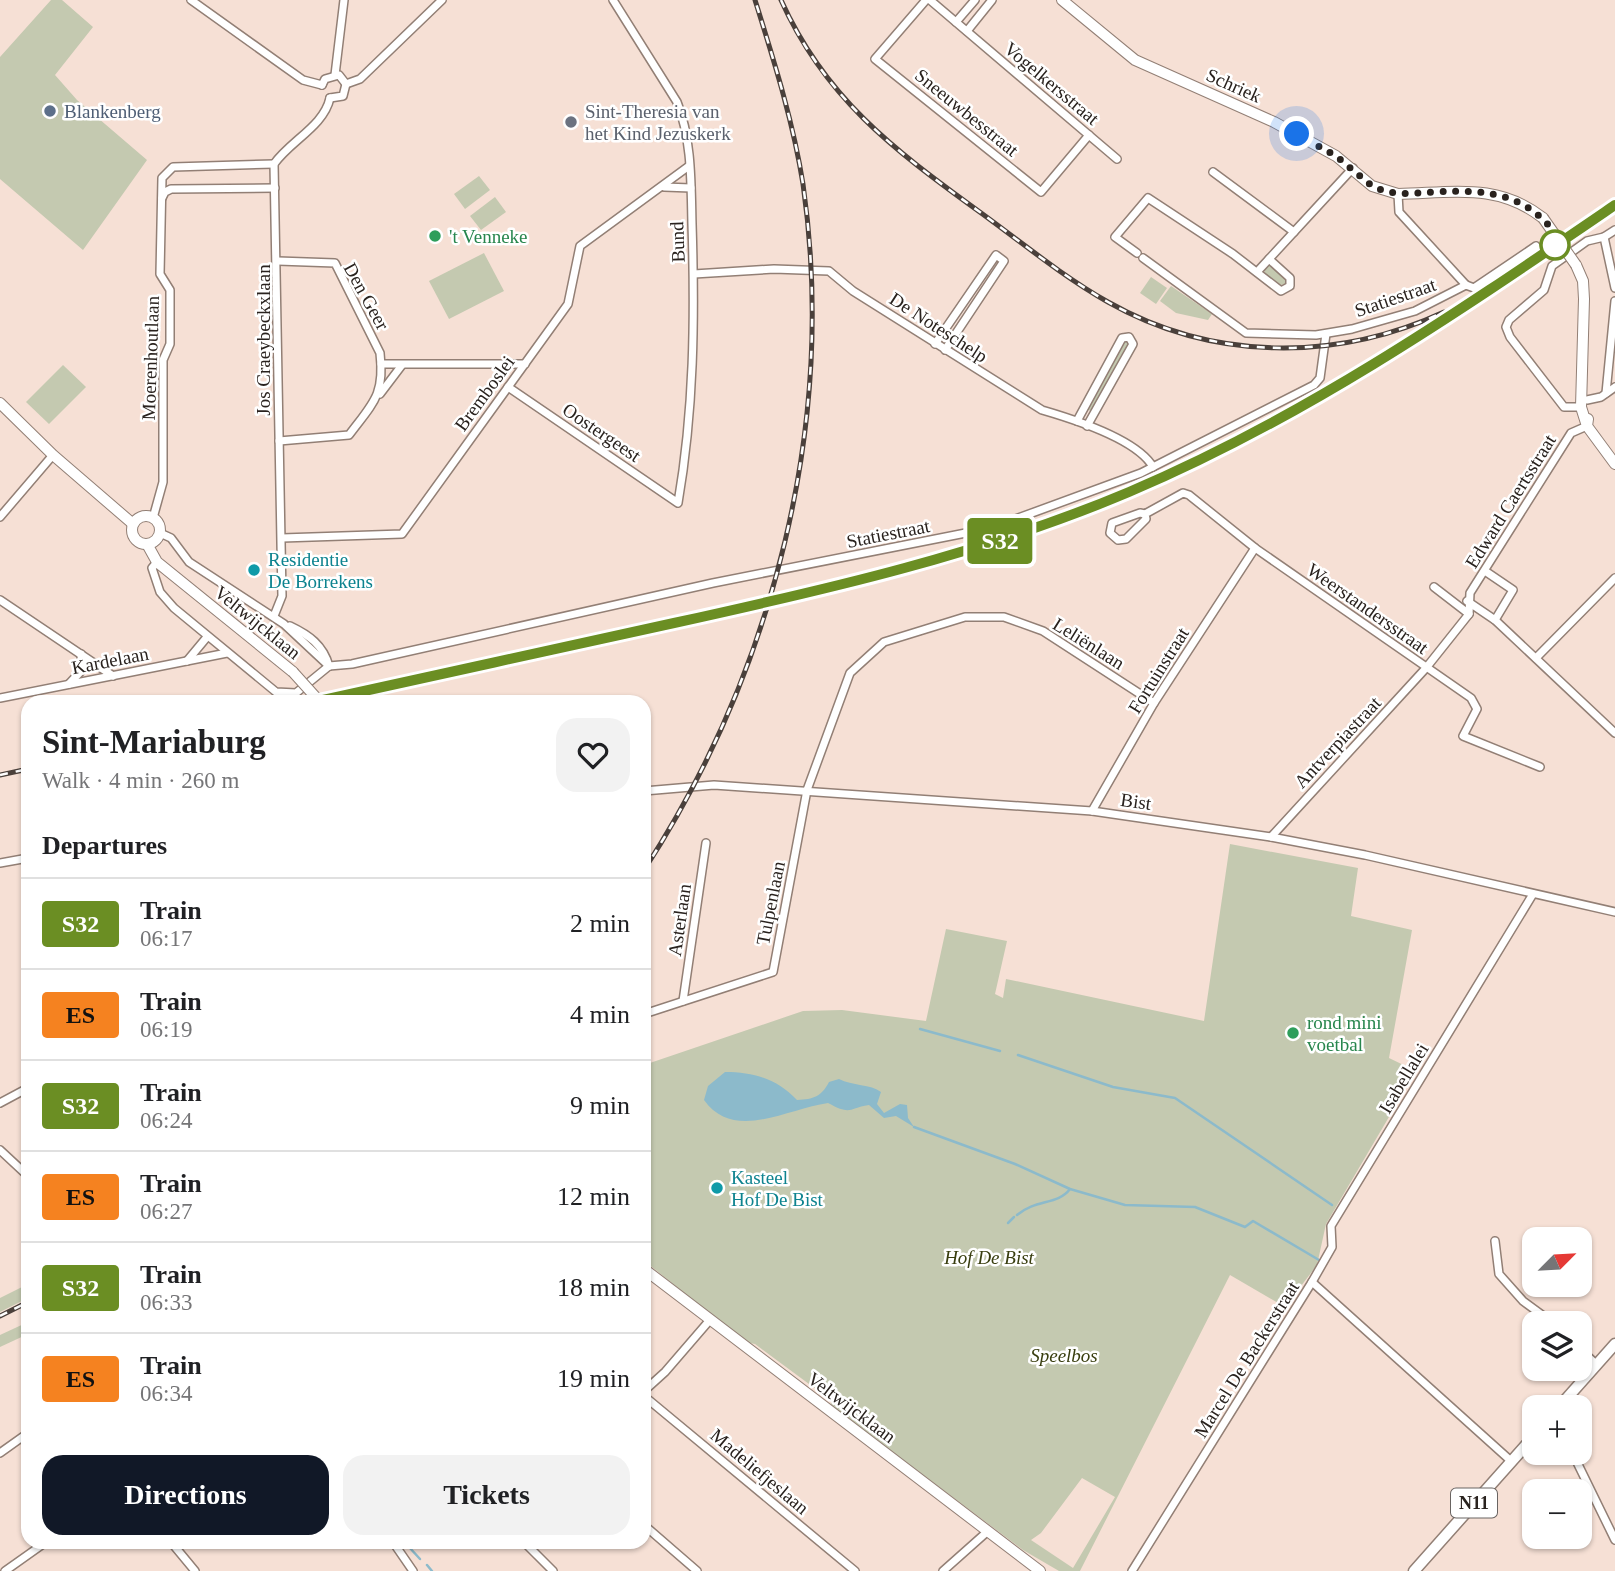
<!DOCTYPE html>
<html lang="en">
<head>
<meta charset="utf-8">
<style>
  body { margin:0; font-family:Georgia,serif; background:#f2f2f2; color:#202124; height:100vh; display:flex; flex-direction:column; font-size:26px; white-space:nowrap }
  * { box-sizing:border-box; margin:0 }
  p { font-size:23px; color:#757577 }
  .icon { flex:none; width:38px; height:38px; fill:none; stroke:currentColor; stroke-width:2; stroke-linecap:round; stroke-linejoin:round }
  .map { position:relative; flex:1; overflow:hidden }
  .panel { position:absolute; left:21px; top:695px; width:630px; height:854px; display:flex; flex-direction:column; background:#fff; border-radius:21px; box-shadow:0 2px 5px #0004 }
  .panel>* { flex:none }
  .badge { padding:0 14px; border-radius:5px; font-size:24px; line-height:46px }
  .needle { width:46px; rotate:66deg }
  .tools { position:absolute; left:1522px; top:1227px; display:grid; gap:14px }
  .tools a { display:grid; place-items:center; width:70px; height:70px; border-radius:14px; background:#fff; box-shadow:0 2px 5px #0004; font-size:35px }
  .you { position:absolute; width:35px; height:35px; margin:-18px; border:5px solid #fff; border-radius:50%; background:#1a73e8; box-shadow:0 0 0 10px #1a73e833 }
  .map>.badge { position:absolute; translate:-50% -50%; box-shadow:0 0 0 4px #fff }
  h2 { padding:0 21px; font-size:26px; line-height:63px }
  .round { display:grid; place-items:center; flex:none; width:74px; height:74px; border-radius:21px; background:#f2f2f2 }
  .overview { display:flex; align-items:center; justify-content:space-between; height:119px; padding:0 21px }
  h1 { font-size:33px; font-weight:600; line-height:52px }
  .primary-button { display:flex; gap:14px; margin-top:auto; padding:14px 21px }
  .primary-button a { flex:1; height:80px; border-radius:21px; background:#111827; color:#fff; font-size:28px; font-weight:600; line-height:80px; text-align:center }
  .primary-button a+a { background:#f2f2f2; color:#202124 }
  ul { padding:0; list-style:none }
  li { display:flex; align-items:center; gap:21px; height:91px; padding:0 21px; border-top:2px solid #e0e0e0 }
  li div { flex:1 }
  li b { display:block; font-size:26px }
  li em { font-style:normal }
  li .badge { min-width:77px; font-weight:700; text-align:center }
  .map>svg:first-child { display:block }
</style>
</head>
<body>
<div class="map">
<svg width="1615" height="1571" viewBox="0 0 1615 1571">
  <rect width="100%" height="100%" fill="#f6e0d5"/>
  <g fill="#c4c9b0" fill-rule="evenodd">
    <polygon points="51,0 62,0 93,27 55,75 77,100 147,160 83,250 0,179 0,57"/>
    <polygon points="479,176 490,190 465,209 454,194"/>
    <polygon points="495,197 506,212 481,230 470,216"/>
    <polygon points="484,253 504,291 449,319 429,281"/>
    <polygon points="1272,264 1287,278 1286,284 1281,285 1265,274 1264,269"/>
    <polygon points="1151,277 1167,288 1156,304 1140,293"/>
    <polygon points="1171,286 1212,314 1208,320 1176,313 1160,301"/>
    <polygon points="1125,341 1130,343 1091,411 1086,409"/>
    <polygon points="63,365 86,387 49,424 26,402"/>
    <path d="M1230,844L1358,868L1351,916L1412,930L1389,1058L1416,1071L1326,1224L1317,1265L1285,1307L1230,1275L1080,1571H1059L1023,1550L830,1405L832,1401L755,1344L745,1342L647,1263L644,1259V1065L803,1011L842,1010L926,1021L946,929L1007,941L995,994L1003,998L1006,979L1204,1021ZM1082,1478L1115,1497L1073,1568L1031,1540L1041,1533Z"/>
    <polygon points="28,1284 28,1298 0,1312 0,1298"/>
    <polygon points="28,1322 28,1334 0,1347 0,1335"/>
  </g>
  <path fill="#8cbacb" d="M725,1072C754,1072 777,1079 797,1100C814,1099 821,1097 829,1082L839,1079C852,1086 871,1084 881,1092L877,1104L884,1113L900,1104L907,1105L908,1118L914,1127L896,1116L884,1118L869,1105C848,1108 852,1116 828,1103C786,1109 734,1142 704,1100L708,1086Z"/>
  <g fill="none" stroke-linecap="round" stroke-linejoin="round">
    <g stroke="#8cbacb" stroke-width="2.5">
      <polyline points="920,1029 1000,1051"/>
      <polyline points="1018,1055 1113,1087 1175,1098 1332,1205"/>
      <polyline points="914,1127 1015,1164 1070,1189 1125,1205 1195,1207 1245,1227 1253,1221 1319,1260"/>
      <path d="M1017,1215C1036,1199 1058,1205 1070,1189"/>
      <polyline points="1008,1223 1014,1217"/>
      <polyline points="404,1542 407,1545"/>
      <polyline points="409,1547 420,1559"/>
      <polyline points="427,1565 432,1571"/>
    </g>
    <g stroke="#927f75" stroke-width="10">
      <g id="street">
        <polyline points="191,0 303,80 322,85"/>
        <polyline points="926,0 875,59 1041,192 1089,135"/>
        <polyline points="930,0 1117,159"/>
        <polyline points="956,22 975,0"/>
        <polyline points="967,31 992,0"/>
        <polyline points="335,75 344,0"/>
        <polyline points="346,84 360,79 442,0"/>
        <polyline points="322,85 325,79 339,75 346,84"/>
        <polyline points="330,98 343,96 346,84"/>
        <polyline points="1213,172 1294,232"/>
        <polyline points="664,187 691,188"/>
        <polyline points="1398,194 1399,212 1466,285"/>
        <polyline points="162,198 165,192 171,189 275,188"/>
        <polyline points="1604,237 1615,288"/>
        <polyline points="1137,253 1115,237 1148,198 1233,254 1281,291 1290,286 1290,278 1269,259"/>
        <polyline points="1143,258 1246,333 1316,335 1352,329 1415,311 1466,285 1474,288 1536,246"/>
        <path d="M278,261L335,263L380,353C385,395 373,403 349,435L279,441"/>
        <polyline points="1257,272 1353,168"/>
        <path d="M694,274L774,269L829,271L853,291L1042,410C1073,419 1137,439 1153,467"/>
        <polyline points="935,344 996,255 1004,261 945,350"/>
        <polyline points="381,364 525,364"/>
        <path d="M508,387L678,503C694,410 695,318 692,224C691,185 692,139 677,102L613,0"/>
        <polyline points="1606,393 1615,301"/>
        <polyline points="380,394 402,365"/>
        <polyline points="1587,400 1601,397 1615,387"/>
        <polyline points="1581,407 1564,407 1510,337 1506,327 1509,320 1544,290 1552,266 1587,241 1604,237 1615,230"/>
        <polyline points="1077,421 1122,338 1129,337 1133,344 1087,426"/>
        <polyline points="1145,514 1146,519 1126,539 1118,540 1110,533 1112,523 1140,513 1145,514 1183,493 1189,495 1255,548 1471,698 1477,709 1463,736 1540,767"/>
        <polyline points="0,517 53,455"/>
        <polyline points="153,518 163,482 163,360 170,344 170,290 160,274 162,178 173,167 274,164"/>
        <polyline points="160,533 171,538 189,562 284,624 329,666"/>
        <polyline points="282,538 402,534 568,304 580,246 689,166"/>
        <polyline points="157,562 152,568 160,592 174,608 276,692 296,693 329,666"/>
        <polyline points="1485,571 1513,590 1495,620"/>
        <polyline points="1434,587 1469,614"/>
        <polyline points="0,600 113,676"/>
        <polyline points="1467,601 1495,620 1615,733"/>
        <path d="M274,616L282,596L274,164C290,141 324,126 330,98"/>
        <path d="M290,626C309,635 323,645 329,666"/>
        <polyline points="1536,658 1615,578"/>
        <polyline points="187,661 207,637"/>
        <polyline points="329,666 352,664 713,583 991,528 1141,473 1314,385 1320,378 1326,334"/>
        <polyline points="69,684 82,670 81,654"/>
        <polyline points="0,698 227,653"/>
        <polyline points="644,791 714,785 1092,811 1271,837 1365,855 1615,912"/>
        <polyline points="1092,811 1154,703 1255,548"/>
        <polyline points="1271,837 1426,668 1469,614 1470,593 1571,433 1587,426"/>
        <polyline points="0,863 28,858"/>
        <polyline points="683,1001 706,843"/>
        <polyline points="644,1014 773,972 807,790 850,673 884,642 965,617 1004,617 1043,631 1154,703"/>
        <polyline points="0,1103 28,1088"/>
        <polyline points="0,1150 28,1176"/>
        <polyline points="1495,1241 1499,1274 1523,1301 1553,1323"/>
        <polyline points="1312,1282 1511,1461"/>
        <polyline points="1580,1349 1597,1365"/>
        <polyline points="644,1391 665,1372 709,1321"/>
        <polyline points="644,1396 855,1571"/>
        <polyline points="1572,1452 1615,1540"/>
        <polyline points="0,1453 28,1433"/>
        <polyline points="644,1525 697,1571"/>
        <polyline points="171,1542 195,1571"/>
        <polyline points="393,1542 413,1571"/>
        <polyline points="524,1542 553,1571"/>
        <polyline points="5,1571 46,1542"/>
        <polyline points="943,1571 988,1531"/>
        <polyline points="1132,1571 1312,1282 1332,1247 1331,1226 1533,894"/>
      </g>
    </g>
    <g stroke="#927f75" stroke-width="12">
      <g id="secondary">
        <path d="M1062,0L1135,60L1274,122L1336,156L1372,186L1398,194C1452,193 1497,182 1543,218"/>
        <polyline points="1576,265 1583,281 1584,299 1581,407 1586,423"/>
        <polyline points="0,403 53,455 133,524"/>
        <polyline points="1588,419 1587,426 1615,464"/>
        <circle cx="146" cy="530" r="14"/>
        <polyline points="147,544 157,562 293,672"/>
        <polyline points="644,1269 1040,1571"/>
      </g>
    </g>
    <g stroke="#927f75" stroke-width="13">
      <g id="primary">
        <polyline points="1559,1407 1615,1344"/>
        <polyline points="1414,1571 1535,1435"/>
      </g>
    </g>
    <use href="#street" stroke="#fff" stroke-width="7"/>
    <use href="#secondary" stroke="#fff" stroke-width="10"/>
    <use href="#primary" stroke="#fff" stroke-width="10"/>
    <g stroke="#4a403b" stroke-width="5">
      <g id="rail">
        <path d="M781,0C825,98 893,149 977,210C1020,241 1062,276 1108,302C1212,361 1336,362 1444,312"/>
        <path d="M314,702C434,675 554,649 673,623C829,589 981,554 1128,492C1304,418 1458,311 1615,205"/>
        <polyline points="0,775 28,769"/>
        <path d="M644,870C774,670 837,422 803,184C793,121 774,61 755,0"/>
        <polyline points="0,1316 28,1302"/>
      </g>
    </g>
    <use href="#rail" stroke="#fff" stroke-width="2.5" stroke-dasharray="8" stroke-linecap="butt"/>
    <g stroke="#927f75" stroke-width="12" stroke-linecap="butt">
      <g id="secondary-bridge">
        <polyline points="1543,218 1576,265"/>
        <polyline points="293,672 320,702"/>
      </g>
    </g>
    <use href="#secondary-bridge" stroke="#fff" stroke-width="10"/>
  </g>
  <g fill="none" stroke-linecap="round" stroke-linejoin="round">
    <g stroke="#fff" stroke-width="16">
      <path id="line" d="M314,702C434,676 554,649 674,623C829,589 982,554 1129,492C1304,418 1458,312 1615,205"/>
    </g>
    <use href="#line" stroke="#6b8e23" stroke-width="10"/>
    <path stroke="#29221e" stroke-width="7" stroke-dasharray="0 12.6" d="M1297,134L1336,156L1372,186L1384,191C1400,195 1417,193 1433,192C1491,189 1528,193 1563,243L1555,245"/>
  </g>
  <circle fill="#5c6f8a" stroke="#fff" stroke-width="2.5" cx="50" cy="111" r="7"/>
  <circle fill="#6b7280" stroke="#fff" stroke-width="2.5" cx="571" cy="122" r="7"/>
  <g fill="#2e9e5b" stroke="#fff" stroke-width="2.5">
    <circle cx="435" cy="236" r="7"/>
    <circle cx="1293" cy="1033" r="7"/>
  </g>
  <circle fill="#fff" stroke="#6b8e23" stroke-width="3.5" cx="1555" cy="245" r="14"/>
  <g fill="#0f9aa8" stroke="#fff" stroke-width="2.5">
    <circle cx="254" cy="570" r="7"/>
    <circle cx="717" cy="1188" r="7"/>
  </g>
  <g text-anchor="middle" stroke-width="5" stroke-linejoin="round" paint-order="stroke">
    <rect fill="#fff" stroke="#696462" stroke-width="2" x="1451" y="1488.5" width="46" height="29" rx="5"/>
    <g font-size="18" font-weight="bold" fill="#29221e">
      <text x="1474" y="1509">N11</text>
    </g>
    <g font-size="19" fill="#29221e" stroke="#fff">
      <text transform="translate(1052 83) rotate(40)" y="7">Vogelkersstraat</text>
      <text transform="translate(1234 85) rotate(24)" y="7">Schriek</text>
      <text transform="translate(967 112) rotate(39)" y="7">Sneeuwbesstraat</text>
      <text transform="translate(677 242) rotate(-92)" y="7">Bund</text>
      <text transform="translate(367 296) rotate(61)" y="7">Den Geer</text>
      <text transform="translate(1395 297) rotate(-19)" y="7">Statiestraat</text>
      <text transform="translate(939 327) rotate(33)" y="7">De Noteschelp</text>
      <text transform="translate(263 340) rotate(-90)" y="7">Jos Craeybeckxlaan</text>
      <text transform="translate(150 358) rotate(-88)" y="7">Moerenhoutlaan</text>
      <text transform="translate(484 393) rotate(-54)" y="7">Bremboslei</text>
      <text transform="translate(602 432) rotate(34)" y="7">Oostergeest</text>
      <text transform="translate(1510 501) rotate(-58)" y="7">Edward Caertsstraat</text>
      <text transform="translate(888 533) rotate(-11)" y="7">Statiestraat</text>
      <text transform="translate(1368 608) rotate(35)" y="7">Weerstandersstraat</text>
      <text transform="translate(258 622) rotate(39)" y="7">Veltwijcklaan</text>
      <text transform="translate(1089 643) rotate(32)" y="7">Leliënlaan</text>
      <text transform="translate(110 660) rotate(-11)" y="7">Kardelaan</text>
      <text transform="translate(1158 670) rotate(-58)" y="7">Fortuinstraat</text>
      <text transform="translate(1337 742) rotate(-47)" y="7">Antverpiastraat</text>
      <text transform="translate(1136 801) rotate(8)" y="7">Bist</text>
      <text transform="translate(770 903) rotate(-79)" y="7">Tulpenlaan</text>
      <text transform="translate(679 920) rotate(-82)" y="7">Asterlaan</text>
      <text transform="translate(1403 1078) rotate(-59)" y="7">Isabellalei</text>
      <text transform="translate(1246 1359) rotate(-58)" y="7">Marcel De Backerstraat</text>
      <text transform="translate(852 1407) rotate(37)" y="7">Veltwijcklaan</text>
      <text transform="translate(760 1471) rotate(40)" y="7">Madeliefjeslaan</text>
    </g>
    <g font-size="19" fill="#4e5e75" stroke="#fff" text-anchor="start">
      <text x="64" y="118">Blankenberg</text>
    </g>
    <g font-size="19" fill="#5b616d" stroke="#fff" text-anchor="start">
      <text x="585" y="118">Sint-Theresia van<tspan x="585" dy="22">het Kind Jezuskerk</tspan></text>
    </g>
    <g font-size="19" fill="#27864d" stroke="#fff" text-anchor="start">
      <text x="449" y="243">'t Venneke</text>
      <text x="1307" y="1029">rond mini<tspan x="1307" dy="22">voetbal</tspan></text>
    </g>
    <g font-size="19" fill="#0d838f" stroke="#fff" text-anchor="start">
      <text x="268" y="566">Residentie<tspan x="268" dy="22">De Borrekens</tspan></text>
      <text x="731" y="1184">Kasteel<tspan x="731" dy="22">Hof De Bist</tspan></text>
    </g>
    <g font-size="19" font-style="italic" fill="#393e0f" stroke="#fff">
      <text x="989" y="1264">Hof De Bist</text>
      <text x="1064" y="1362">Speelbos</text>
    </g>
  </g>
</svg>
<div class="tools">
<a><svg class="needle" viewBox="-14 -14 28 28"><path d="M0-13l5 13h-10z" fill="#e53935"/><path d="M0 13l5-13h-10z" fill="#757577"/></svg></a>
<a><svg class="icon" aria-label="layers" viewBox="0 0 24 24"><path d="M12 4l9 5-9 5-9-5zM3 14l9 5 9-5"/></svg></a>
<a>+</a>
<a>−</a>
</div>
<div class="you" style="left:1297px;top:134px"></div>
<b class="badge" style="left:1000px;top:541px;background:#6b8e23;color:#fff">S32</b>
<section class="panel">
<div class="overview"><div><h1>Sint-Mariaburg</h1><p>Walk · 4 min · 260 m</p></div><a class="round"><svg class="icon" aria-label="heart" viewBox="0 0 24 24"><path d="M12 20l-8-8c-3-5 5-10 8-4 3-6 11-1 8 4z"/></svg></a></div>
<h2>Departures</h2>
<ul>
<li><span class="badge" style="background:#6b8e23;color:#fff">S32</span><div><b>Train</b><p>06:17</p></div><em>2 min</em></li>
<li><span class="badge" style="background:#f58220;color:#111">ES</span><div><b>Train</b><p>06:19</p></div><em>4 min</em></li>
<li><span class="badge" style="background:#6b8e23;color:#fff">S32</span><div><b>Train</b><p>06:24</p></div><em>9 min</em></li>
<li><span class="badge" style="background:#f58220;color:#111">ES</span><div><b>Train</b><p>06:27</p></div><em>12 min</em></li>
<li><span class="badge" style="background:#6b8e23;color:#fff">S32</span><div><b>Train</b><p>06:33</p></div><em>18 min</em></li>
<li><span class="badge" style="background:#f58220;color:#111">ES</span><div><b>Train</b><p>06:34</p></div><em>19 min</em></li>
</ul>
<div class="primary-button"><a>Directions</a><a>Tickets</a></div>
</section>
</div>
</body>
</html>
